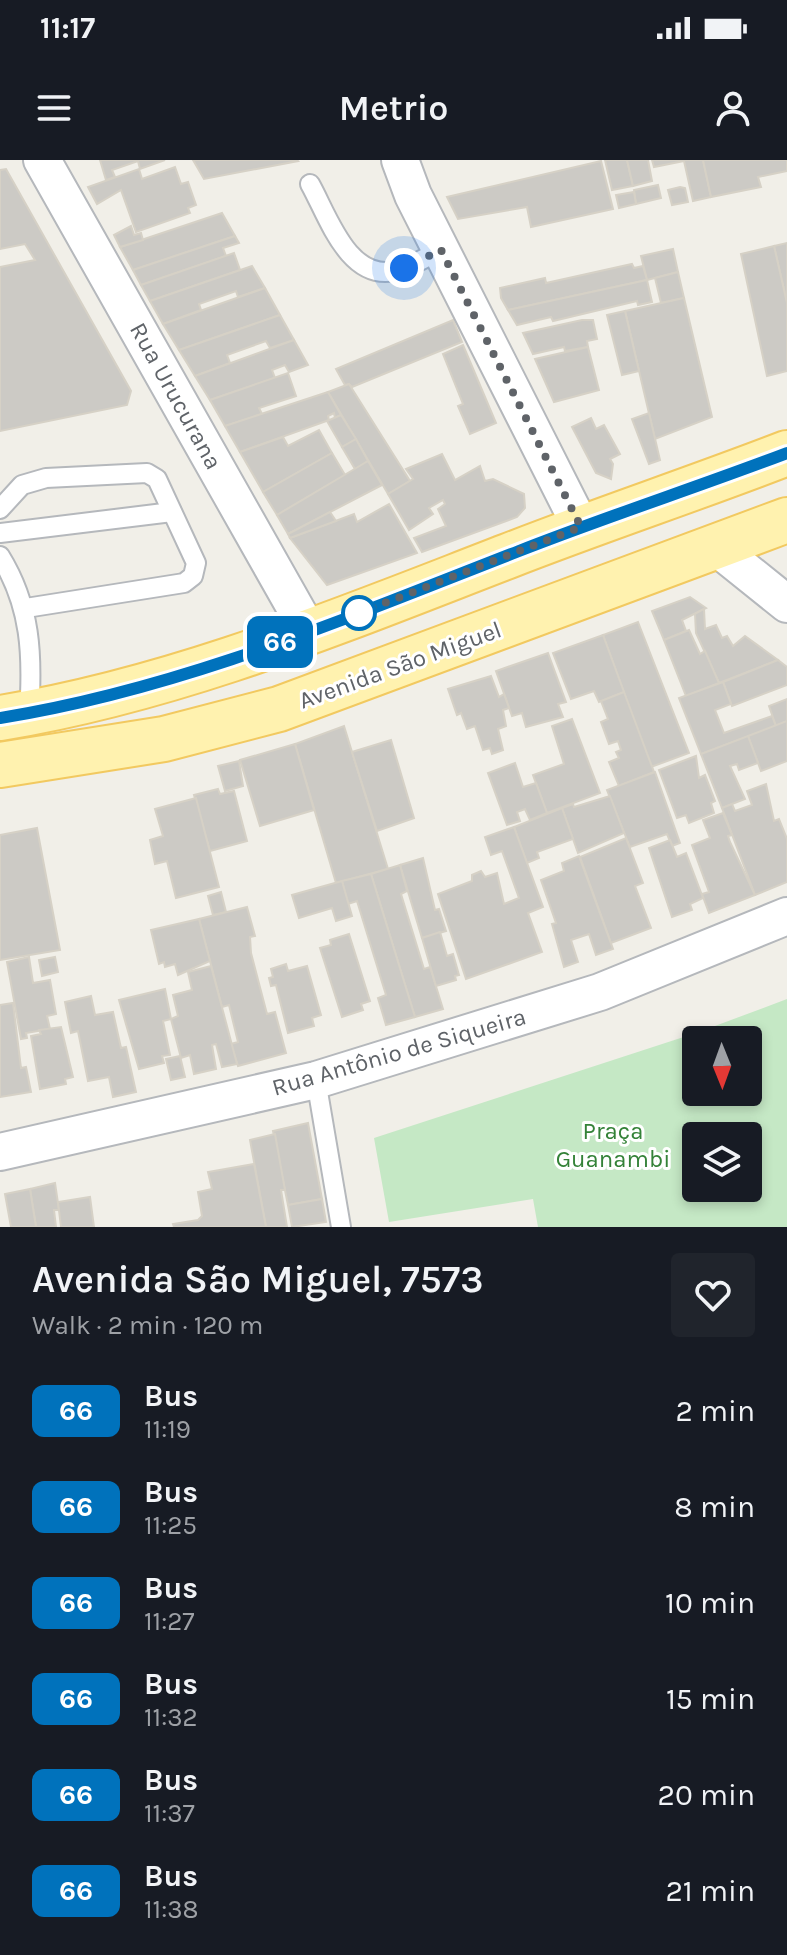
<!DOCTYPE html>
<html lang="en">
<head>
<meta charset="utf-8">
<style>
  body { margin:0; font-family:Karla,sans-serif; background:#20242c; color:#f1f3f6; height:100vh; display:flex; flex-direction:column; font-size:30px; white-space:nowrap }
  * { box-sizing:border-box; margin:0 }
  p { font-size:26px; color:#9ea1a6 }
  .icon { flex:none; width:44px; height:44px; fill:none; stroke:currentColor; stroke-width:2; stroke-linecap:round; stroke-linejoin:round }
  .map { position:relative; height:1067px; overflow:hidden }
  .side { display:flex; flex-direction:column; background:#171b24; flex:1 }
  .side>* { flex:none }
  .badge { padding:0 16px; border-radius:12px; font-size:28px; line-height:52px }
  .needle { width:52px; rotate:179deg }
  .controls { position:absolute; left:682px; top:866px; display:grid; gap:16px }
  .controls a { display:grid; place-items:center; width:80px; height:80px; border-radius:8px; background:#171b24; box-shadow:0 4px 12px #0003; font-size:40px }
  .you { position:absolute; width:40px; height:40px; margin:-20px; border:6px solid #fff; border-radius:50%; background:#1a73e8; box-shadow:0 0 0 12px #1a73e833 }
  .map>.badge { position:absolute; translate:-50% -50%; box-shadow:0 0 0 4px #fff }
  .round { display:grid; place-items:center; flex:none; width:84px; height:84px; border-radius:8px; background:#20242c }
  .headline { display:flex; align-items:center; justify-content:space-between; height:136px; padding:0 32px }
  h1 { font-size:38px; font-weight:600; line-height:60px }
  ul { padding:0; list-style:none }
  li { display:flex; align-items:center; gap:24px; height:96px; padding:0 32px }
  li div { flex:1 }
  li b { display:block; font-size:30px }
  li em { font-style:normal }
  li .badge { min-width:88px; font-weight:700; text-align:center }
  .status { display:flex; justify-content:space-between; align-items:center; height:56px; padding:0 40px; background:#171b24; direction:ltr }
  .status svg { height:22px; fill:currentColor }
  header { display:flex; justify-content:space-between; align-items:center; height:104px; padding:0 32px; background:#171b24; font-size:36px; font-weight:600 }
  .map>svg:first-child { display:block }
</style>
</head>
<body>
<div class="status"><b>11:17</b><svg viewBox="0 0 49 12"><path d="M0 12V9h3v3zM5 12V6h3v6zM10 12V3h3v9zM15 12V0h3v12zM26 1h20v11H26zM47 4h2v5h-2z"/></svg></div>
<header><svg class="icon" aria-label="menu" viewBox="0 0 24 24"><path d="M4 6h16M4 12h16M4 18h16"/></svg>Metrio<svg class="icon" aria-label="person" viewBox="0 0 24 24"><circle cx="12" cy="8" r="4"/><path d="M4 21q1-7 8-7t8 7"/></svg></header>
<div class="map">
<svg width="787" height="1067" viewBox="0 0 787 1067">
  <rect width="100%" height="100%" fill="#f1efe8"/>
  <path fill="#c5e8c5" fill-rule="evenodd" d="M787,839V1067H538L533,1039L389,1062L374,978L699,872ZM696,880H748V932H696ZM696,976H748V1028H696Z"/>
  <g fill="#cccac5" stroke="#d6d1c6" stroke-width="2">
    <polygon points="100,0 165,0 140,9 138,1 112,10 115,17 106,20"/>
    <polygon points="193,0 297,0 298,1 204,19"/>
    <polygon points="605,0 627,0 633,26 612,30"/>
    <polygon points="627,0 648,0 652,21 633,26"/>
    <polygon points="652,0 703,0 711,37 693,41 684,1 654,7"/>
    <polygon points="703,0 787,0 787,11 758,17 761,27 711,37"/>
    <polygon points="601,1 613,49 531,67 527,47 458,59 447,37"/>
    <polygon points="175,7 181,24 188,22 196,45 188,48 190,53 136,72 121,30 97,44 88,27 139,9 142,19"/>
    <polygon points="6,9 131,231 127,245 0,271 0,107 35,100 25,84 0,89 0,10"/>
    <polygon points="658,25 661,38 636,44 634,30"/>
    <polygon points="680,27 685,28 688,42 672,45 668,30"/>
    <polygon points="634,32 636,44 619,48 616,35"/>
    <polygon points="222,53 235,76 133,110 120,87"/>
    <polygon points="131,66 134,75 141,73 143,80 120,87 114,75"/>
    <polygon points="235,76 239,83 223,88 226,96 141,125 133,110"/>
    <polygon points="787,83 787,143 774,86"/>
    <polygon points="774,86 787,143 787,211 767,216 741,94"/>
    <polygon points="673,89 678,112 647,120 641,96"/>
    <polygon points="234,93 240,110 150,141 141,125"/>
    <polygon points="632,104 634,108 643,106 647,120 508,150 501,138 500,128 545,118 546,123"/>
    <polygon points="252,106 265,128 238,137 236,131 199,144 201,150 163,164 150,141"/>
    <polygon points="678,112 684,138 661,143 655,118"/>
    <polygon points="647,120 652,142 638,145 637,141 553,161 551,157 517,165 508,150"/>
    <polygon points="265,128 280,155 179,190 163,164"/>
    <polygon points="684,138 712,257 655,279 625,151"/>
    <polygon points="625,151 639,211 622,215 607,155"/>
    <polygon points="280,155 294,180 270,188 266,181 227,195 230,203 195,216 179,190"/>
    <polygon points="453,160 462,182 352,227 349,224 345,225 336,209"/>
    <polygon points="582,160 593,160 597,179 587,181 588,187 565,191 564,187 533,194 523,173"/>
    <polygon points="294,180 308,205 289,212 285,205 272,210 275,218 210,240 195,216"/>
    <polygon points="463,185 496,263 470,274 458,246 463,244 443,194"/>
    <polygon points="588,187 599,230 554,242 535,199"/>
    <polygon points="288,213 296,236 259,248 262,254 225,266 210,240"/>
    <polygon points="349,224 410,321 388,334 328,232"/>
    <polygon points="328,232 341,255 335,258 334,253 328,256 329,260 240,292 225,266"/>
    <polygon points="649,253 660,300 649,304 632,259"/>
    <polygon points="341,255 356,279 342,287 327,261"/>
    <polygon points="591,258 596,269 604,265 620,294 610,299 613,304 611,319 596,313 572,267"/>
    <polygon points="319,270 332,293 263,332 240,292 283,277 288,286"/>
    <polygon points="356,279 368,301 355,309 342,287"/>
    <polygon points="332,293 345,315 277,355 263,332"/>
    <polygon points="442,294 455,320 480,306 485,321 493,319 524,334 525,348 517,357 422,392 414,378 446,366 438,349 445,344 443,340 429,348 433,354 409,370 388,334 413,319 406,309"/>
    <polygon points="368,301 382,325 288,374 277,355"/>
    <polygon points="389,344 417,393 327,425 290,378 354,354 357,362"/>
    <polygon points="330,352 336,361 290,378 288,374"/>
    <polygon points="690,437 706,448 682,460 686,471 664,480 652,451"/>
    <polygon points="704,449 705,469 716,465 722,478 727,476 733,486 745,476 778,500 719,523 696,473 695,454"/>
    <polygon points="638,462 689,593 651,607 603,475"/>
    <polygon points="689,470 700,494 705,491 719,523 686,536 664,480"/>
    <polygon points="603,475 624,532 599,542 594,531 571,539 553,493"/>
    <polygon points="548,493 566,542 558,544 563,557 526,567 522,553 512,556 496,511"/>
    <polygon points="778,500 787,507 787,525 732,546 723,522"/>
    <polygon points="491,516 499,537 504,534 509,548 503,550 506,566 498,569 503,590 492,594 490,588 483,590 475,566 467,569 461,553 457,555 448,529"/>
    <polygon points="723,522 731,544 715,550 724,573 772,556 776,566 701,594 679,538"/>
    <polygon points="624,532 654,612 619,626 609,602 619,598 616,592 621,590 618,581 609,584 601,562 608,559 601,541"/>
    <polygon points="787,539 787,561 776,566 769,546"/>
    <polygon points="572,559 600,633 547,653 533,615 564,604 552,566"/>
    <polygon points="787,561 787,601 761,611 748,576"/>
    <polygon points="344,566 388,709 336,723 295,584"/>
    <polygon points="748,576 758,603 739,610 737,604 730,606 745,639 722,648 701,594"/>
    <polygon points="391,580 414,658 377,671 352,592"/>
    <polygon points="295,584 314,650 260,666 240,600"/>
    <polygon points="696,596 699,618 705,615 715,641 711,643 714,653 689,663 686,655 677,658 659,610"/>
    <polygon points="239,601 243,626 225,631 218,606"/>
    <polygon points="515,603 523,627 536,623 547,653 530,660 525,649 517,652 520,661 507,665 488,613"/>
    <polygon points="655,612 680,683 672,686 667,674 630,687 607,630"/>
    <polygon points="766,624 774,661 779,659 787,679 787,722 755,735 722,648 732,644 735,651 752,645 747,631"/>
    <polygon points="218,629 220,634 234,631 247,681 210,691 194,635"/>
    <polygon points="610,636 624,673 578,693 562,648 573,644 574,647"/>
    <polygon points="196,638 219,727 176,738 167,701 155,704 150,680 163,676 155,649"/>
    <polygon points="562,648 573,679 537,692 539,698 527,703 514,667"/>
    <polygon points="723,653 732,675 728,676 730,682 755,735 709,753 702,734 709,732 692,685 710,678 703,660"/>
    <polygon points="514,667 543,747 528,753 542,792 466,819 438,734 472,721 472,715 481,711 485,717 497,713 504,744 519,738 502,691 491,695 485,677"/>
    <polygon points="37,668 60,790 0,800 0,675"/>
    <polygon points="626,678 643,723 635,726 651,768 611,783 580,697"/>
    <polygon points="670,680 677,697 686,693 703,738 690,744 692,750 672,757 649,688"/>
    <polygon points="579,696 613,789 596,795 589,774 571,780 578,802 564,807 552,764 556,763 541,720 564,711 562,703"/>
    <polygon points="423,698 435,750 439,749 446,771 422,778 400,705"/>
    <polygon points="400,705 407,731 401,734 424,809 430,807 443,849 415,857 371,714"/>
    <polygon points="371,714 415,857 386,865 378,838 386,835 357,741 348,744 342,721"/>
    <polygon points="342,721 352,756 336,761 332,748 299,758 292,735"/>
    <polygon points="221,732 226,752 213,755 208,736"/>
    <polygon points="247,747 255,776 250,777 251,793 267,854 275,852 286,893 238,906 231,884 238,882 229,845 222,847 199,759"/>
    <polygon points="199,759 210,801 178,815 175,804 165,807 164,802 159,804 151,770"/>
    <polygon points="440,772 447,796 453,794 459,815 455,816 456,820 436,826 422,778"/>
    <polygon points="349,774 370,841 361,844 363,850 342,857 320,788 331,785 330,780"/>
    <polygon points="29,797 33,823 50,820 56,854 47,856 50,869 26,873 27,878 21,879 7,802"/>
    <polygon points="55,797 58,812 42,816 39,800"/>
    <polygon points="286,804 288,811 307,806 321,855 312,858 314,866 288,873 276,825 271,826 269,818 273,817 271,809"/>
    <polygon points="211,806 237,904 222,907 216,884 212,885 216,909 194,914 190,895 181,898 171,859 178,856 173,835 192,830 188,812"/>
    <polygon points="165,829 171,859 163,861 170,895 162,896 164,903 139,909 119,840"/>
    <polygon points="91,836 95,855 113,852 121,888 126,887 136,932 113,937 109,917 88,921 78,871 71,873 65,842"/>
    <polygon points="13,843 21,908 26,907 31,932 0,937 0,845"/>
    <polygon points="61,867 73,917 65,919 66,924 40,929 31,876 41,874 39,870"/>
    <polygon points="180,896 185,917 171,920 166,899"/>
    <polygon points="308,963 322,1039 288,1045 273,971"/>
    <polygon points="275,974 285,1030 281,1030 287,1067 266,1067 250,980"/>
    <polygon points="254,1004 266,1067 174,1067 173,1064 198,1060 202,1056 198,1032 212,1029 208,1012"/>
    <polygon points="55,1023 59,1050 54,1050 56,1067 36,1067 30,1029"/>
    <polygon points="30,1029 36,1067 11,1067 5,1034"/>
    <polygon points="90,1037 94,1067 61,1067 58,1042"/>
    <polygon points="322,1039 326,1062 292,1067 288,1045"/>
  </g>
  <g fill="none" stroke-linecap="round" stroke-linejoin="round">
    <g stroke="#b5b8bc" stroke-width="22">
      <g id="lane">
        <path d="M310,24C328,56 348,121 395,111C411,107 426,97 441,90"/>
        <polyline points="0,349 22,325 46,318 147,313 157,319 196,403 193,416 184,423 26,448"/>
        <polyline points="0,373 172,352"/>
        <path d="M0,396C31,446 33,495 29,553"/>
        <polyline points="316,920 341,1067"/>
      </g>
    </g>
    <g stroke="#b5b8bc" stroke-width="40">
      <g id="street">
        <polyline points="42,0 309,472"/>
        <polyline points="400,0 413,35 581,367"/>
        <polyline points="716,387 787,444"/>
        <polyline points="0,992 316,920 600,832 787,756"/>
      </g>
    </g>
    <g stroke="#f2c960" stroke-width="48">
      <g id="primary">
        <path d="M0,558C177,529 342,460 508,396C600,360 694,329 787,293"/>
        <polyline points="0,605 164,579 279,549 787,360"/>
      </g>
    </g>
    <use href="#lane" stroke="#fff" stroke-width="18"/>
    <use href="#street" stroke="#fff" stroke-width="36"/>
    <use href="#primary" stroke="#fff2af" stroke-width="44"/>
  </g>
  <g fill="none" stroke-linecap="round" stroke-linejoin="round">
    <g stroke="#fff" stroke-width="18">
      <path id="line" d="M0,558C181,529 349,457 519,391C608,356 698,327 787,293"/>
    </g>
    <use href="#line" stroke="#0072bc" stroke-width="12"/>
    <polyline stroke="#5f6368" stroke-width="8" stroke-dasharray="0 14.4" points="359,453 581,367 441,90 404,108"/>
  </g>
  <circle fill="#fff" stroke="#0072bc" stroke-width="4" cx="359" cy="453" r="16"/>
  <g text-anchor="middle" stroke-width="6" stroke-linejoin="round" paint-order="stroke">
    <g font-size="24" fill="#5f6368" stroke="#fff">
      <text transform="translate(176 236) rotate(61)" y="8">Rua Urucurana</text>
      <text transform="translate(400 505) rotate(-20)" y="8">Avenida São Miguel</text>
      <text transform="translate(399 892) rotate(-16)" y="8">Rua Antônio de Siqueira</text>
    </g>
    <g font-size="24" fill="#348238" stroke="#fff">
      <text x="613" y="979">Praça<tspan x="613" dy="28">Guanambi</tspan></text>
    </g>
  </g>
</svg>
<div class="controls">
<a><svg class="needle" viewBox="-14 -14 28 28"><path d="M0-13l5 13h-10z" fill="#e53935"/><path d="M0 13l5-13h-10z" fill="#9ea1a6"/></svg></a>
<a><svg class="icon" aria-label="layers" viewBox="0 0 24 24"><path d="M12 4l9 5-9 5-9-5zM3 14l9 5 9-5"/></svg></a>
</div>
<div class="you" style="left:404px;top:108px"></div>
<b class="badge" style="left:280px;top:482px;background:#0072bc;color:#fff">66</b>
</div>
<section class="side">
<div class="headline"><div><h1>Avenida São Miguel, 7573</h1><p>Walk · 2 min · 120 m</p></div><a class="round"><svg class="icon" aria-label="heart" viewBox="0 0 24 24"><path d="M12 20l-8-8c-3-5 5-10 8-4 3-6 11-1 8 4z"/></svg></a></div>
<ul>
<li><span class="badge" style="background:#0072bc;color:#fff">66</span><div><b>Bus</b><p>11:19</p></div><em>2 min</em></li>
<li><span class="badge" style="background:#0072bc;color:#fff">66</span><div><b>Bus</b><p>11:25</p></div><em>8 min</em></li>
<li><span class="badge" style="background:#0072bc;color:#fff">66</span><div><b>Bus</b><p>11:27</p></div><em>10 min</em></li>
<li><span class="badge" style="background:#0072bc;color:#fff">66</span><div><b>Bus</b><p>11:32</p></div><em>15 min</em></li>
<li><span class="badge" style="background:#0072bc;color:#fff">66</span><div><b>Bus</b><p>11:37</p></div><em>20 min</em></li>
<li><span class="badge" style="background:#0072bc;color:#fff">66</span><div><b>Bus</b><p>11:38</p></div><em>21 min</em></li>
</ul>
</section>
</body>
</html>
